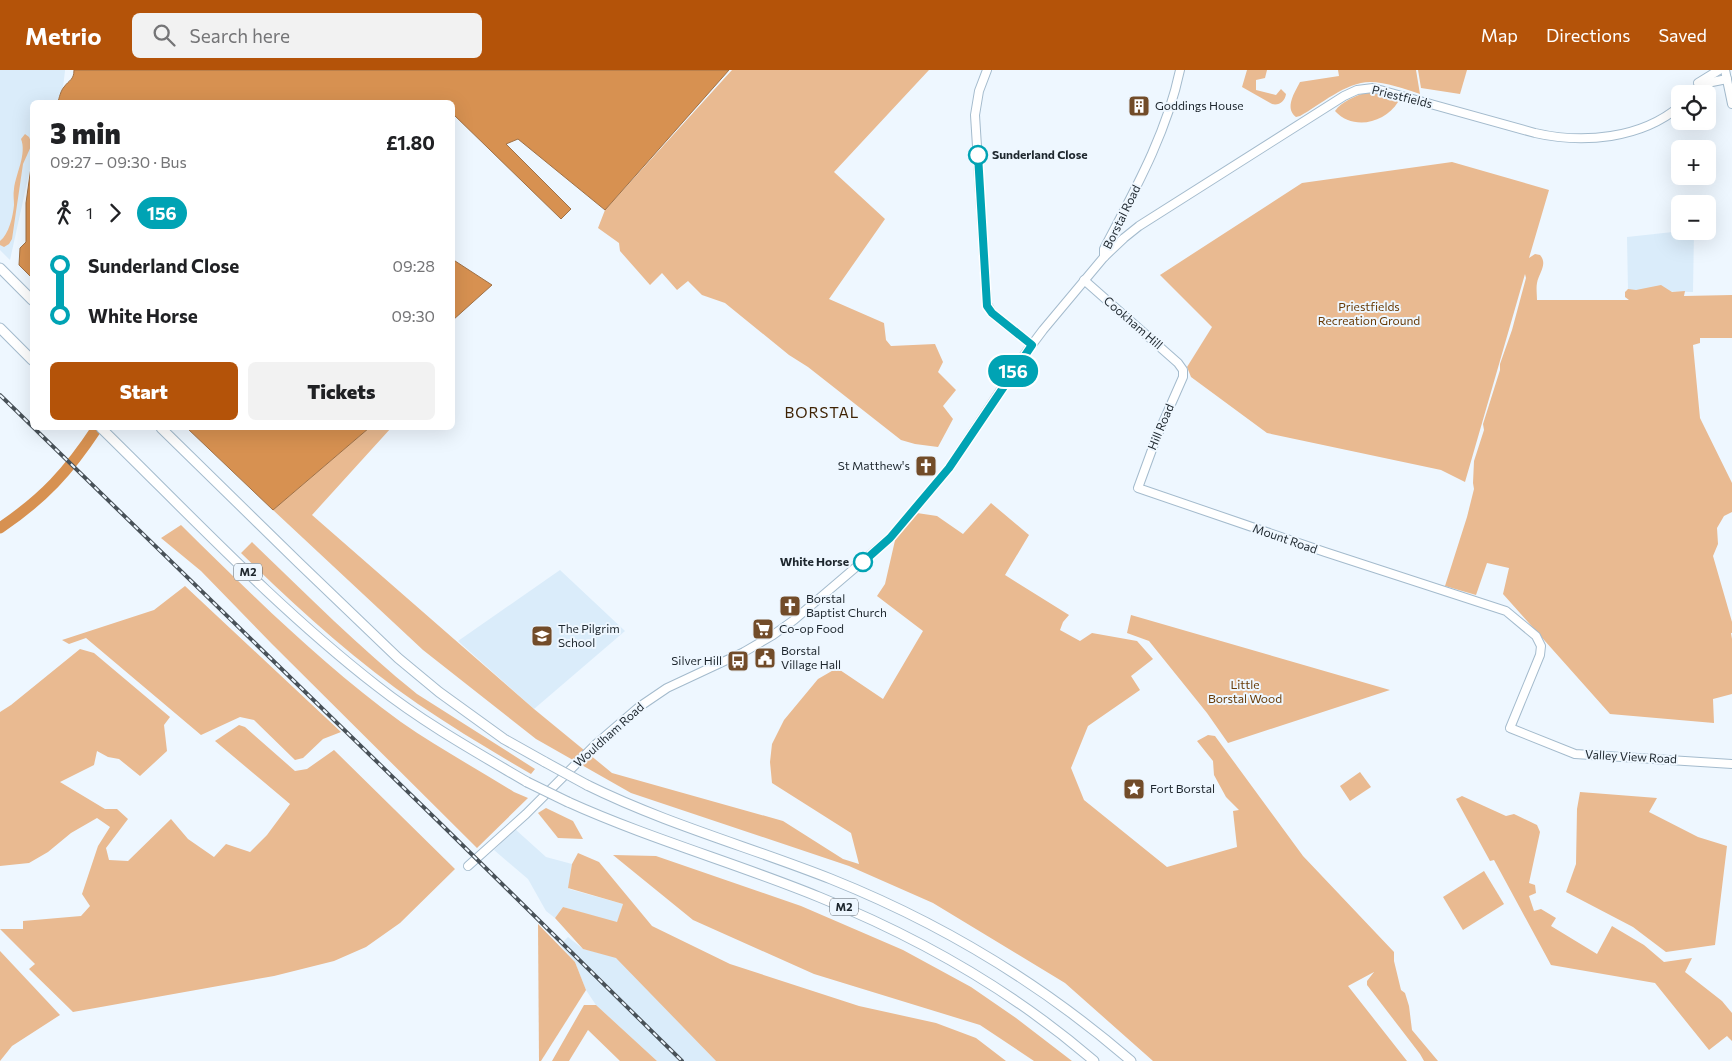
<!DOCTYPE html>
<html lang="en">
<head>
<meta charset="utf-8">
<style>
  body { margin:0; font-family:Commissioner,sans-serif; background:#f2f2f2; color:#202124; height:100vh; display:flex; flex-direction:column; font-size:19px; white-space:nowrap }
  * { box-sizing:border-box; margin:0 }
  p { font-size:16px; color:#757577 }
  .icon { flex:none; width:28px; height:28px; fill:none; stroke:currentColor; stroke-width:2; stroke-linecap:round; stroke-linejoin:round }
  .map { position:relative; flex:1; overflow:hidden }
  .sheet { position:absolute; left:30px; top:30px; width:425px; height:330px; display:flex; flex-direction:column; background:#fff; border-radius:8px; box-shadow:0 5px 20px #0002 }
  .sheet>* { flex:none }
  .badge { padding:0 10px; border-radius:16px; font-size:18px; line-height:32px }
  .buttons { position:absolute; left:1671px; top:15px; display:grid; gap:10px }
  .buttons a { display:grid; place-items:center; width:45px; height:45px; border-radius:8px; background:#fff; box-shadow:0 5px 20px #0002; font-size:25px }
  .map>.badge { position:absolute; translate:-50% -50%; box-shadow:0 0 0 2px #fff }
  .legs { display:flex; align-items:center; gap:8px; height:55px; padding:0 20px; font-size:16px }
  .legs p { margin-inline-start:auto }
  .summary { display:flex; align-items:center; justify-content:space-between; height:85px; padding:0 20px }
  h1 { font-size:28px; font-weight:800; line-height:38px }
  .button { display:flex; gap:10px; margin-top:auto; padding:10px 20px }
  .button a { flex:1; height:58px; border-radius:8px; background:#b45309; color:#fff; font-size:20px; font-weight:800; line-height:58px; text-align:center }
  .button a+a { background:#f2f2f2; color:#202124 }
  ul { padding:0 20px; list-style:none }
  li { display:flex; align-items:center; gap:18px; height:50px; font-size:19px }
  li i { display:grid; place-items:center; width:8px; height:100%; margin:0 6px; background:currentColor }
  li i::after { content:''; width:12px; height:12px; margin:-6px; border:4px solid; border-radius:50%; background:#fff }
  li p { margin-inline-start:auto }
  li:first-child i { background:linear-gradient(#0000 50%,currentColor 0) }
  li:last-child i { background:linear-gradient(currentColor 50%,#0000 0) }
  header { display:flex; align-items:center; gap:30px; box-sizing:border-box; height:70px; padding:0 25px; background:#b45309; color:#fff }
  header strong { font-size:24px }
  nav { display:flex; gap:28px; margin-inline-start:auto; font-size:18px }
  .search { width:350px; height:45px; background:#f2f2f2; display:flex; align-items:center; gap:12px; box-sizing:border-box; padding:0 18px; border-radius:8px; color:#757577; font-size:19px }
  .map>svg:first-child { display:block }
</style>
</head>
<body>
<header>
<strong>Metrio</strong>
<div class="search"><svg class="icon" aria-label="search" viewBox="0 0 24 24"><circle cx="10" cy="10" r="6"/><path d="M15 15l6 6"/></svg>Search here</div>
<nav><a>Map</a><a>Directions</a><a>Saved</a></nav>
</header>
<div class="map">
<svg width="1732" height="991" viewBox="0 0 1732 991">
  <rect width="100%" height="100%" fill="#eef7ff"/>
  <g fill="#daecfa">
    <polygon points="0,0 65,0 65,1 63,17 57,32 32,32 32,90 10,190 0,180"/>
    <polygon points="1682,161 1694,161 1693,222 1628,221 1627,167"/>
    <polygon points="560,500 625,561 534,639 458,571"/>
    <polygon points="515,759 546,787 572,794 569,819 623,834 617,853 563,837 555,848 546,841 528,809 494,780"/>
    <polygon points="568,867 583,879 616,887 716,991 657,991 596,935 586,920 575,892 560,875"/>
  </g>
  <g fill="#e9ba91">
    <polygon points="732,0 929,0 834,102 885,149 829,229 884,253 886,270 891,276 935,274 943,292 938,302 956,320 943,336 953,349 938,377 915,374 901,370 808,297 789,285 725,233 702,225 688,211 677,220 662,203 650,215 620,181 619,173 598,158 605,140"/>
    <path d="M1247,0H1267L1265,8L1256,10V20L1276,25L1281,19L1286,24C1285,31 1279,36 1272,34L1242,17Z"/>
    <path d="M1338,0H1416L1420,24C1405,19 1386,12 1370,12C1346,12 1320,35 1300,46L1296,47C1284,38 1295,22 1300,12L1339,6Z"/>
    <polygon points="1418,0 1467,0 1460,24 1421,18"/>
    <path d="M1365,23C1375,23 1391,25 1398,32C1385,53 1353,61 1335,41C1341,32 1355,26 1365,23Z"/>
    <path d="M25,64L29,67L32,74L23,94L12,169L9,174L4,177L0,175V171C9,164 13,146 14,135C14,130 13,124 14,119C16,103 27,84 21,69Z"/>
    <path d="M1452,92L1549,120L1529,188L1535,184L1540,185C1548,194 1539,203 1537,213C1536,218 1537,225 1537,230H1629L1625,227V222L1628,219L1636,220L1661,215L1672,222L1685,221L1684,226L1732,225V268H1700V273L1693,275L1700,348L1732,413V442L1724,446L1717,458L1718,474L1713,486L1732,552V563H1731L1732,569V624L1713,629L1714,653L1610,644L1503,524L1509,498L1487,493L1476,525L1445,516L1467,447L1474,419L1473,413L1474,391L1484,360L1483,354L1500,300V294L1512,260L1526,208L1525,204L1465,412L1441,400L1267,363L1191,307L1187,297L1212,257L1160,205L1302,113Z"/>
    <polygon points="369,358 391,358 312,445 534,639 612,703 783,751 843,789 859,794 851,763 772,713 770,692 772,674 784,650 818,609 837,598 883,629 923,561 877,526 885,514 896,466 917,443 937,446 963,464 991,433 1029,465 1005,505 1069,545 1063,552 1060,560 1080,571 1092,563 1137,571 1153,589 1131,606 1140,620 1088,656 1071,698 1084,730 1167,797 1237,777 1233,741 1239,740 1226,727 1214,705 1213,691 1197,671 1208,665 1215,666 1303,786 1394,882 1394,891 1401,920 1405,923 1409,936 1412,960 1438,991 1424,991 1420,984 1367,915 1367,911 1374,902 1348,916 1407,991 1153,991 1065,913 933,833 849,796 631,723 536,669 423,580 273,440"/>
    <path d="M181,455C251,524 321,594 401,652C437,677 477,699 514,722L528,728L477,778L272,574L201,501L161,468Z"/>
    <path d="M252,472C306,524 359,577 417,624L535,699L531,704C493,682 455,659 418,634C354,590 296,537 241,483Z"/>
    <polygon points="185,516 341,662 323,669 303,688 295,690 254,650 240,647 201,665 86,568 69,574 62,570 154,540"/>
    <polygon points="1131,545 1390,620 1228,673 1207,643 1149,571 1127,563"/>
    <polygon points="80,579 94,583 170,647 164,655 167,681 140,706 119,689 108,687 97,681 94,695 60,712 105,739 117,739 128,749 106,778 109,790 128,791 171,749 188,769 214,787 226,774 250,782 267,765 290,734 215,671 239,655 245,657 295,701 307,699 334,680 455,799 400,853 366,877 334,891 274,906 73,942 29,899 35,894 0,859 23,859 23,851 81,846 90,836 82,824 98,776 110,757 97,748 71,763 48,782 29,793 0,796 0,642 11,635"/>
    <polygon points="1360,702 1371,717 1350,731 1340,716"/>
    <polygon points="1580,722 1657,728 1649,742 1698,767 1727,776 1715,875 1666,882 1633,857 1566,822 1576,794 1577,739"/>
    <polygon points="1462,726 1506,746 1514,744 1537,755 1540,762 1529,813 1535,815 1536,823 1529,826 1534,841 1541,839 1556,848 1551,856 1597,884 1612,856 1644,875 1664,892 1692,888 1685,902 1722,931 1732,943 1732,971 1727,966 1709,980 1655,913 1551,895 1494,790 1490,791 1456,729"/>
    <polygon points="546,738 573,751 583,769 558,768 538,743"/>
    <polygon points="578,783 599,792 652,856 730,894 859,936 936,953 976,968 1006,991 716,991 616,888 583,879 555,848 563,837 617,852 623,834 568,818 572,794"/>
    <polygon points="613,785 656,786 801,836 903,880 971,917 1016,948 1072,991 1034,991 980,955 814,904 693,850"/>
    <polygon points="1484,801 1504,834 1463,860 1443,827"/>
    <polygon points="538,854 575,892 586,920 541,991 539,991"/>
    <polygon points="0,881 60,945 12,976 0,991"/>
    <polygon points="584,935 596,935 657,991 620,991 588,960 569,991 552,991"/>
  </g>
  <g fill="#d79151" stroke="#a07146">
    <path d="M74,0H729L605,140L518,69L506,74L571,139L561,149L453,44L452,32H58C59,28 61,20 64,17C69,10 74,10 74,0Z"/>
    <polygon points="32,90 32,208 19,195 20,178 26,172 26,133"/>
    <polygon points="452,189 492,215 453,250 452,250"/>
    <polygon points="187,358 369,358 273,440"/>
  </g>
  <g fill="none" stroke-linecap="round" stroke-linejoin="round">
    <path stroke="#d79151" stroke-width="11" d="M0,458C44,428 68,402 97,358"/>
    <g stroke="#a4bbcd" stroke-width="10">
      <g id="secondary">
        <polyline points="987,0 979,21 975,45 987,234 992,243 1032,275"/>
        <polyline points="1725,0 1732,34"/>
        <polyline points="1698,13 1719,0"/>
        <polyline points="1691,24 1707,13 1727,9"/>
        <path d="M1104,187V179L1107,173C1136,118 1167,62 1180,0"/>
        <polyline points="1084,210 1178,293 1183,300 1183,307 1157,366 1138,418 1325,482 1506,541 1536,566 1541,576 1540,585 1510,658 1575,684 1732,694"/>
        <path d="M468,796L526,744L596,674L639,637L667,618L744,582L773,565L794,550L890,468L949,398L1022,288L1043,260L1104,187L1124,168L1139,156L1344,26L1357,20L1373,18L1535,63C1583,74 1641,69 1680,36"/>
      </g>
    </g>
    <g stroke="#a4bbcd" stroke-width="11">
      <g id="highway">
        <polyline points="0,198 32,230"/>
        <polyline points="0,258 32,290"/>
        <path d="M101,358C191,446 278,539 377,616C424,653 476,682 527,712"/>
        <polyline points="161,358 299,493 398,588 439,622 504,669 545,692"/>
        <path d="M587,715C666,754 750,777 831,809C941,853 1042,914 1131,991"/>
        <path d="M568,732C650,769 736,793 819,827C918,867 1013,921 1094,991"/>
      </g>
    </g>
    <use href="#secondary" stroke="#fff" stroke-width="8"/>
    <use href="#highway" stroke="#fff" stroke-width="9"/>
    <g stroke="#485158" stroke-width="4">
      <polyline id="rail" points="0,325 443,756 682,991"/>
    </g>
    <use href="#rail" stroke="#eef7ff" stroke-width="2" stroke-dasharray="5.5" stroke-linecap="butt"/>
    <g stroke="#a4bbcd" stroke-width="11" stroke-linecap="butt">
      <g id="highway-bridge">
        <polyline points="545,692 587,715"/>
        <polyline points="527,712 568,732"/>
      </g>
    </g>
    <use href="#highway-bridge" stroke="#fff" stroke-width="9"/>
  </g>
  <g fill="none" stroke-linecap="round" stroke-linejoin="round">
    <g stroke="#fff" stroke-width="11">
      <polyline id="line-1" points="863,492 890,468 949,398 1032,275 992,243 987,236 978,85"/>
    </g>
    <use href="#line-1" stroke="#00a3b4" stroke-width="8"/>
  </g>
  <defs>
    <g id="building-square" transform="scale(1.125)"><rect x="-9" y="-9" width="18" height="18" rx="4" fill="#724c29" stroke="#eef7ff"/><path d="M-4-6H4V6H1V3H-1V6H-4ZM-2.5-4.3h1.7v1.8h-1.7ZM.8-4.3h1.7v1.8H.8ZM-2.5-1h1.7V.8h-1.7ZM.8-1h1.7V.8H.8Z" fill="#fff"/></g>
    <g id="church-square" transform="scale(1.125)"><rect x="-9" y="-9" width="18" height="18" rx="4" fill="#724c29" stroke="#eef7ff"/><path d="M-1.2-6h2.4v3.5h3.3v2.4h-3.3V6h-2.4V-.1h-3.3v-2.4h3.3Z" fill="#fff"/></g>
    <g id="supermarket-square" transform="scale(1.125)"><rect x="-9" y="-9" width="18" height="18" rx="4" fill="#724c29" stroke="#eef7ff"/><path d="M-6-5.5h2.5l.6 2H6L4.5 2H-2.5L-4.4-4H-6ZM-1.5 3.2a1.3 1.3 0 1 0 .1 0ZM3 3.2a1.3 1.3 0 1 0 .1 0Z" fill="#fff"/></g>
    <g id="school-square" transform="scale(1.125)"><rect x="-9" y="-9" width="18" height="18" rx="4" fill="#724c29" stroke="#eef7ff"/><path d="M0-5L7-2L0 1L-7-2ZM-4 1L0 2.5L4 1V4Q0 6-4 4Z" fill="#fff"/></g>
    <g id="civic-square" transform="scale(1.125)"><rect x="-9" y="-9" width="18" height="18" rx="4" fill="#724c29" stroke="#eef7ff"/><path d="M-.6-6.5H3V-4.5H.6V-3L4-1V1h2V6H-6V1h2V-1L-.6-3ZM-1.2 2.5V6h2.4V2.5Z" fill="#fff"/></g>
    <g id="bus-square" transform="scale(1.125)"><rect x="-9" y="-9" width="18" height="18" rx="4" fill="#724c29" stroke="#eef7ff"/><path d="M-5-6H5V4H4V6H2V4H-2V6H-4V4H-5ZM-3.5-4V0h7V-4ZM-3.5 1.2v1.5H-2V1.2ZM2 1.2v1.5H3.5V1.2Z" fill="#fff"/></g>
    <g id="sight-square" transform="scale(1.125)"><rect x="-9" y="-9" width="18" height="18" rx="4" fill="#724c29" stroke="#eef7ff"/><path d="M0-6L1.8-2.2L6-1.7L2.9 1.2L3.7 5.4L0 3.3L-3.7 5.4L-2.9 1.2L-6-1.7L-1.8-2.2Z" fill="#fff"/></g>
  </defs>
  <g fill-rule="evenodd">
    <use href="#building-square" x="1139" y="36"/>
    <use href="#church-square" x="926" y="396"/>
    <use href="#church-square" x="790" y="536"/>
    <use href="#supermarket-square" x="763" y="559"/>
    <use href="#school-square" x="542" y="566"/>
    <use href="#civic-square" x="765" y="588"/>
    <use href="#bus-square" x="738" y="591"/>
    <use href="#sight-square" x="1134" y="719"/>
  </g>
  <g fill="#fff" stroke="#00a3b4" stroke-width="2.5">
    <circle cx="978" cy="85" r="9"/>
    <circle cx="863" cy="492" r="9"/>
  </g>
  <g text-anchor="middle" stroke-width="4" stroke-linejoin="round" paint-order="stroke">
    <g fill="#eef7ff" stroke="#5c656d" stroke-width="1">
      <rect x="234" y="493.5" width="28" height="17" rx="4"/>
      <rect x="830" y="828.5" width="28" height="17" rx="4"/>
    </g>
    <g font-size="11" font-weight="bold" fill="#1e272e">
      <text x="248" y="506">M2</text>
      <text x="844" y="841">M2</text>
    </g>
    <g font-size="12" fill="#1e272e" stroke="#eef7ff">
      <text transform="translate(1402 27) rotate(14)" y="4">Priestfields</text>
      <text transform="translate(1122 147) rotate(-64)" y="4">Borstal Road</text>
      <text transform="translate(1133 253) rotate(41)" y="4">Cookham Hill</text>
      <text transform="translate(1161 357) rotate(-67)" y="4">Hill Road</text>
      <text transform="translate(1285 469) rotate(19)" y="4">Mount Road</text>
      <text transform="translate(609 665) rotate(-42)" y="4">Wouldham Road</text>
      <text transform="translate(1631 687) rotate(3)" y="4">Valley View Road</text>
    </g>
    <g font-size="12" fill="#1e272e" stroke="#eef7ff" text-anchor="start">
      <text x="1155" y="40">Goddings House</text>
      <text x="910" y="400" text-anchor="end">St Matthew's</text>
      <text x="806" y="533">Borstal<tspan x="806" dy="14">Baptist Church</tspan></text>
      <text x="558" y="563">The Pilgrim<tspan x="558" dy="14">School</tspan></text>
      <text x="779" y="563">Co-op Food</text>
      <text x="781" y="585">Borstal<tspan x="781" dy="14">Village Hall</tspan></text>
      <text x="722" y="595" text-anchor="end">Silver Hill</text>
      <text x="1150" y="723">Fort Borstal</text>
    </g>
    <g font-size="12" font-weight="bold" fill="#1e272e" stroke="#eef7ff" text-anchor="start">
      <text x="992" y="89">Sunderland Close</text>
      <text x="849" y="496" text-anchor="end">White Horse</text>
    </g>
    <g font-size="12" fill="#683b07" stroke="#eef7ff">
      <text x="1369" y="241">Priestfields<tspan x="1369" dy="14">Recreation Ground</tspan></text>
      <text x="1245" y="619">Little<tspan x="1245" dy="14">Borstal Wood</tspan></text>
    </g>
    <g font-size="15" letter-spacing="1" fill="#3f2305" stroke="#eef7ff">
      <text x="822" y="348">BORSTAL</text>
    </g>
  </g>
</svg>
<div class="buttons">
<a><svg class="icon" aria-label="locate" viewBox="0 0 24 24"><circle cx="12" cy="12" r="6"/><path d="M12 2v4M12 18v4M2 12h4M18 12h4"/></svg></a>
<a>+</a>
<a>−</a>
</div>
<b class="badge" style="left:1013px;top:301px;background:#00a3b4;color:#fff">156</b>
<section class="sheet">
<div class="summary"><div><h1>3 min</h1><p>09:27 – 09:30 · Bus</p></div><b>£1.80</b></div>
<div class="legs"><svg class="icon" aria-label="walk" viewBox="0 0 24 24"><circle cx="13" cy="4" r="2"/><path d="M13 8l-2 6 4 7M11 14l-3 7M7 12l3-4h3l4 4"/></svg>1<svg class="icon" aria-label="forward" viewBox="0 0 24 24"><path d="M9 5l7 7-7 7"/></svg><b class="badge" style="background:#00a3b4;color:#fff">156</b></div>
<ul>
<li><i style="color:#00a3b4"></i><b>Sunderland Close</b><p>09:28</p></li>
<li><i style="color:#00a3b4"></i><b>White Horse</b><p>09:30</p></li>
</ul>
<div class="button"><a>Start</a><a>Tickets</a></div>
</section>
</div>
</body>
</html>
